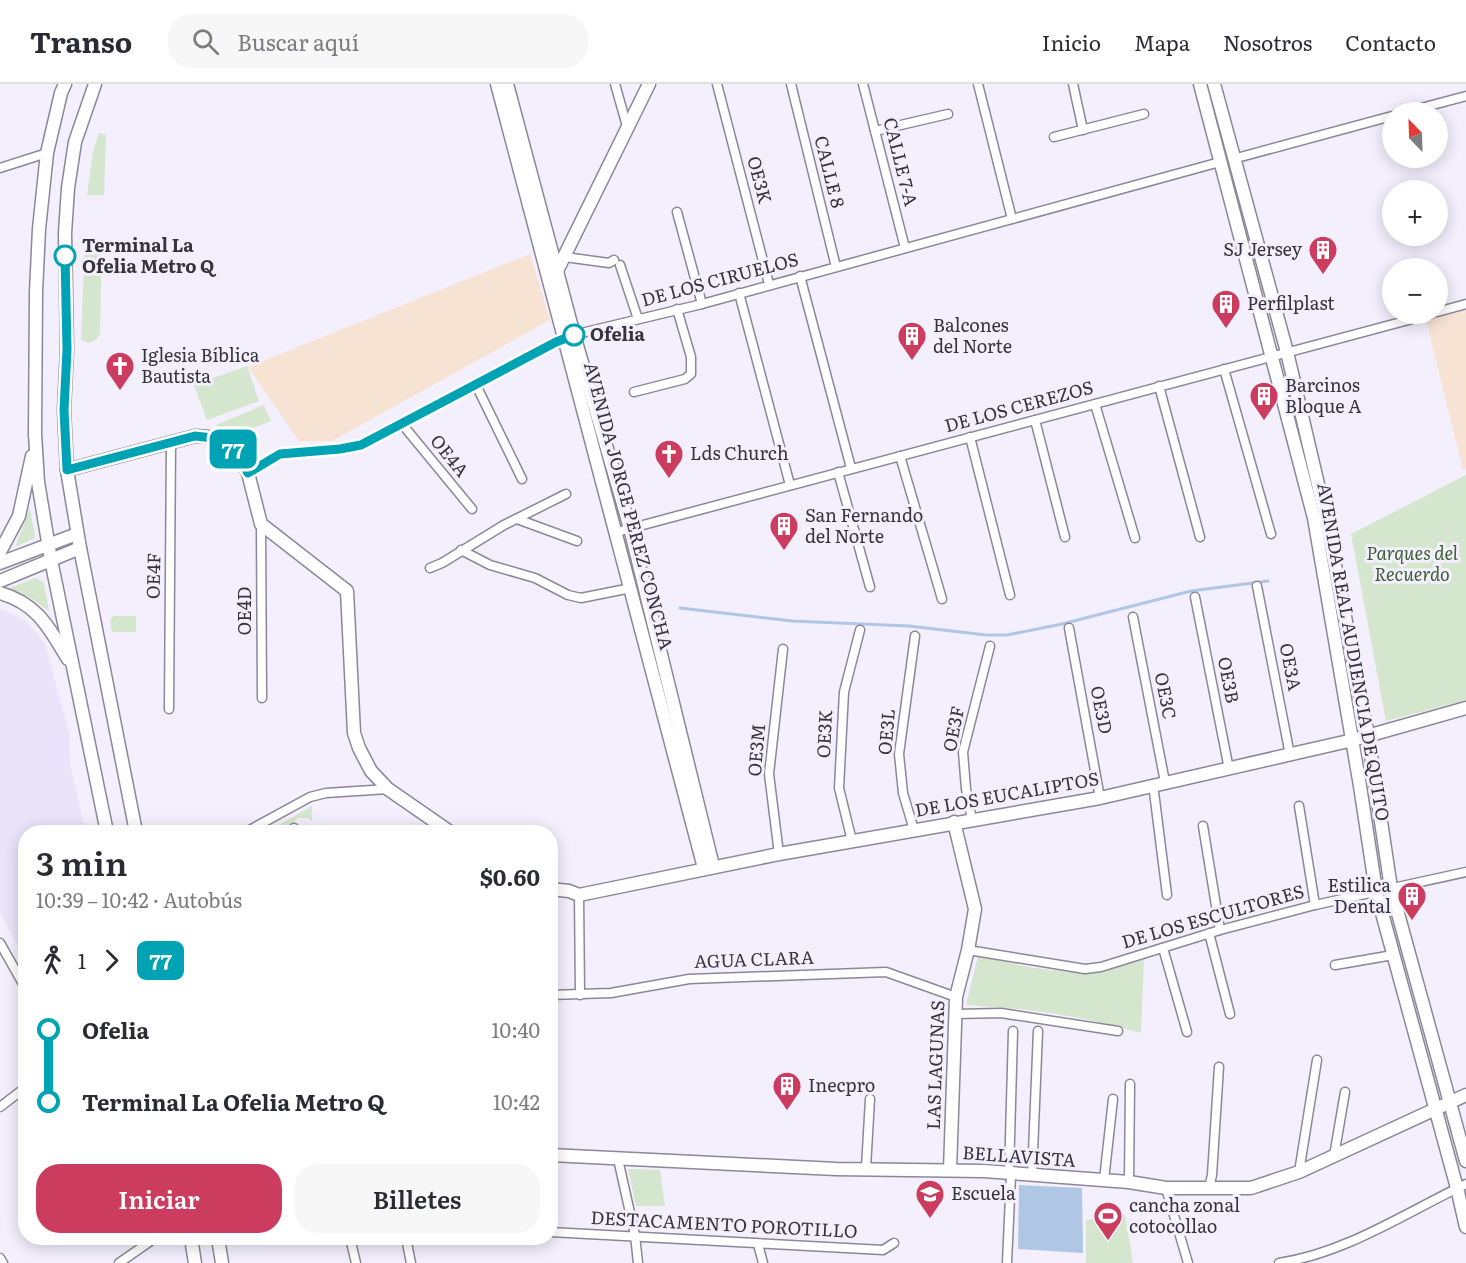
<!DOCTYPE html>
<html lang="es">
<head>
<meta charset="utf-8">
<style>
  body { margin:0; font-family:Literata,serif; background:#f7f7f7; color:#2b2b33; height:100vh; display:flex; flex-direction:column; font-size:22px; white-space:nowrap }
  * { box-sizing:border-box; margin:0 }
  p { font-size:20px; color:#7c7c81 }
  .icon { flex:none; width:33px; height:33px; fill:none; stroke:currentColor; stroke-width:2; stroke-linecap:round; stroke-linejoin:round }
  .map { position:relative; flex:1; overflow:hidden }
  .sheet { position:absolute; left:18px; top:741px; width:540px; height:420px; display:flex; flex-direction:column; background:#fff; border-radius:24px; box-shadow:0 3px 15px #0003 }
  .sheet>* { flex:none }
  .badge { padding:0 12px; border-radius:9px; font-size:21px; line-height:39px }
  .needle { width:39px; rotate:337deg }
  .controls { position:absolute; left:1382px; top:18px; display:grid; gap:12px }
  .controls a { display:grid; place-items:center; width:66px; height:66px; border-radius:50%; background:#fff; box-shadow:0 3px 15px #0003; font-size:30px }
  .map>.badge { position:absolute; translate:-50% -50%; box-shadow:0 0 0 3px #fff }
  .legs { display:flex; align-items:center; gap:9px; height:66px; padding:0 18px; font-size:20px }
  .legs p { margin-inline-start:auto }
  .headline { display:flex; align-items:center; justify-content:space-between; height:102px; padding:0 18px }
  h1 { font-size:33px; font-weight:600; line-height:45px }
  .button { display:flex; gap:12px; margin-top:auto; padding:12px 18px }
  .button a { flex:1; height:69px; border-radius:24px; background:#cc3c5e; color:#fff; font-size:24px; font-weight:600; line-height:69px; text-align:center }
  .button a+a { background:#f7f7f7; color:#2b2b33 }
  ul { padding:0 18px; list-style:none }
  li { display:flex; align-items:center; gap:21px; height:72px; font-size:22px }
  li i { display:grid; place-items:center; width:9px; height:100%; margin:0 8px; background:currentColor }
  li i::after { content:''; width:15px; height:15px; margin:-8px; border:4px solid; border-radius:50%; background:#fff }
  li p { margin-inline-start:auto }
  li:first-child i { background:linear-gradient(#0000 50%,currentColor 0) }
  li:last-child i { background:linear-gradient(currentColor 50%,#0000 0) }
  header { display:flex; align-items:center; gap:36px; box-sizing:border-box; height:84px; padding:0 30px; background:#fff; border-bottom:2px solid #e1e1e2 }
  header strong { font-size:28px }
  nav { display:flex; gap:33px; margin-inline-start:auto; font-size:21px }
  .search { width:420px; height:54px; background:#f7f7f7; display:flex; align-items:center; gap:15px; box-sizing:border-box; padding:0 21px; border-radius:24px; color:#7c7c81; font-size:22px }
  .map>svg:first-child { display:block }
</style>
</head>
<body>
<header>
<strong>Transo</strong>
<div class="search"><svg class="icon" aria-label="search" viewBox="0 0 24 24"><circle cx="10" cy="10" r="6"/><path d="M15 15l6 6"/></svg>Buscar aquí</div>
<nav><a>Inicio</a><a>Mapa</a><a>Nosotros</a><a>Contacto</a></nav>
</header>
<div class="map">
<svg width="1466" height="1179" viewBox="0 0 1466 1179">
  <rect width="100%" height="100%" fill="#f3effd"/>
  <polygon fill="#e9e4f9" points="0,525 17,532 28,539 45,560 69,648 70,680 86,748 26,748 25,875 0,828"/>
  <g fill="#f7e3d4">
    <polygon points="530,170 550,236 332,357 299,357 248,283"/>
    <polygon points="1466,226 1466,385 1463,386 1426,236"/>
  </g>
  <g fill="#d4e6ce">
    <polygon points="99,49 106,51 104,111 87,111 93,68"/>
    <polygon points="85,158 102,159 100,250 96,256 89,259 81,256"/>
    <polygon points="247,282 259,317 207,336 194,301"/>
    <polygon points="264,321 271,337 235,352 216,341"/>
    <polygon points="1466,391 1466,616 1386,637 1351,450"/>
    <polygon points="30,424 35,454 15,463"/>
    <polygon points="36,494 44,499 49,527 32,515 9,504"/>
    <polygon points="113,532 136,532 136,548 112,548 110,537"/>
    <polygon points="312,722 312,737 308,734 298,734 291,742 291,748 266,748"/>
    <path d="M978,872L1034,884L1086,890L1144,876L1141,949C1085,932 1025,924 966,921Z"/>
    <polygon points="628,1085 660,1086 665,1122 636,1122"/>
    <polygon points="1125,1131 1133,1179 1086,1179 1086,1136"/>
  </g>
  <polygon fill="#afc7e5" points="1019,1101 1082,1104 1083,1169 1018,1165"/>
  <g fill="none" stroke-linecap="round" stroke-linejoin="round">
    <polyline stroke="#afc7e5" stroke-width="3" points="680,524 792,537 909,542 986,551 1007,551 1062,540 1191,507 1268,497"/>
    <g stroke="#8c8797" stroke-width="11">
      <g id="street">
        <polyline points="615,0 628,46"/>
        <polyline points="717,0 769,200"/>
        <polyline points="791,0 836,183"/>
        <polyline points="863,0 905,164"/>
        <polyline points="978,0 1012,135"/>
        <polyline points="1073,0 1083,46"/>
        <polyline points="1406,28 1466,12"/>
        <polyline points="875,47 948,30"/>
        <polyline points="1054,53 1144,30"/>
        <polyline points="1233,75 1392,32"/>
        <polyline points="0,84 47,69"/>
        <polyline points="677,128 702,220"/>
        <polyline points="565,173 609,179 614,176"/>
        <polyline points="620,181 638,235"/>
        <polyline points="800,192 851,384"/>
        <polyline points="739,209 790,401"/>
        <polyline points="1437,228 1466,220"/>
        <polyline points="1224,285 1271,450"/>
        <polyline points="476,301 522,395"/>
        <polyline points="1159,302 1200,453"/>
        <polyline points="634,308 685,295 691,290 691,273 677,225"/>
        <polyline points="1095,320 1135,454"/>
        <polyline points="1035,336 1065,453"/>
        <polyline points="402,340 472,425"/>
        <polyline points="970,353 1010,511"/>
        <polyline points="900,372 942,515"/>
        <polyline points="838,388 870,503"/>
        <polyline points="248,389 280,371 340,365 361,361 565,253 702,220 1220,78"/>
        <polyline points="517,435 577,457"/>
        <polyline points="261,440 262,614"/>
        <polyline points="617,448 1431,230"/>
        <polyline points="461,466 490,481 535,494 568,511 581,514 631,504"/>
        <polyline points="430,484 442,479 504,441 566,410"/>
        <polyline points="1257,502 1290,671"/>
        <polyline points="1195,513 1229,685"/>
        <polyline points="1133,533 1165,698"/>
        <polyline points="1069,544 1100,714"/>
        <polyline points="169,625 171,359"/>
        <polyline points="1153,700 1167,811"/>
        <polyline points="1299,722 1315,821"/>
        <polyline points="972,736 966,705 963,668 990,562"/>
        <polyline points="1203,742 1220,846"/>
        <polyline points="294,744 294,748"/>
        <polyline points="914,746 903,709 899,670 915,552"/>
        <polyline points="246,748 310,713 326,709 388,705"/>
        <polyline points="852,757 839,704 844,608 860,546"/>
        <polyline points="779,770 769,690 783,565"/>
        <polyline points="579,811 580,911"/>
        <polyline points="1209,849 1230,930"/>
        <polyline points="0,859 26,905"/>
        <polyline points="1163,864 1187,948"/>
        <polyline points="968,866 1085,885 1101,883 1220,846 1315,821 1466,788"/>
        <polyline points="1335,881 1393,871"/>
        <polyline points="550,911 611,909 689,895 886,888 956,913"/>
        <polyline points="955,930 1001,929 1118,947"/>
        <polyline points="0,1023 26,1003"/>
        <polyline points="1334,1072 1345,1008"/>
        <polyline points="618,1075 635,1151 638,1179"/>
        <polyline points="866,1084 870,1015"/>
        <polyline points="1299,1088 1317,976"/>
        <polyline points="1009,1090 1013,947"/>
        <polyline points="1032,1092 1038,947"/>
        <polyline points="1104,1096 1113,1015"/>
        <polyline points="1129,1098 1130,1000"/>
        <polyline points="1166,1104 1188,1179"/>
        <polyline points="1209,1104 1212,1091 1219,983"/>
        <polyline points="550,1148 883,1166 894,1159"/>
        <polyline points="350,1154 356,1179"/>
        <polyline points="406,1154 411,1179"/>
        <polyline points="758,1160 763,1179"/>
        <polyline points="0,1174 3,1179"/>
        <polyline points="119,1179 155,1154"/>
        <polyline points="1007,1179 1011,1091"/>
        <path d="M1279,1179C1346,1169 1405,1129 1466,1100"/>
      </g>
    </g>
    <g stroke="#8c8797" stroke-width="15">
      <g id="secondary">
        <polyline points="497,0 704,784"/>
        <polyline points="507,0 574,251 630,444 713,782"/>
        <polyline points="1200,0 1314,434 1360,702 1376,807 1457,1104 1466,1143"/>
        <polyline points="1214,0 1287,268 1325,430 1368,651 1391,804 1466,1077"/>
        <polyline points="556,189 649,0"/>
        <polyline points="67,386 195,352 209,353 226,358 239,371 248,389 261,440 347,507 354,649 359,664 371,687 388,705 450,748"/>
        <polyline points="0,479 77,450"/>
        <polyline points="0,497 80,464"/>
        <polyline points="550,805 569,807 579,811 779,770 1100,714 1353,656 1466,624"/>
        <polyline points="550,1071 836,1085 984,1087 1129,1098 1166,1104 1251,1104 1299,1088 1466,1011"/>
        <polyline points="950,1086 956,913 968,866 975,825 954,738"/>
      </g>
    </g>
    <g stroke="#8c8797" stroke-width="15">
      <g id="primary">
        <polyline points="65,0 61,9 47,69 39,145 36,208 35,350 38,398 51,476 107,748"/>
        <polyline points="95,0 75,58 68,104 65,149 67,266 64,326 67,386 80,464 136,748"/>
        <polyline points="0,468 19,432 32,372"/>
        <path d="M0,509C38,520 49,544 68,575"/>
        <polyline points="191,1154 195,1179"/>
        <polyline points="218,1154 222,1179"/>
      </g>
    </g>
    <use href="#street" stroke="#fff" stroke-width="8"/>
    <use href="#secondary" stroke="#fff" stroke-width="12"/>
    <use href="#primary" stroke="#fff" stroke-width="12"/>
  </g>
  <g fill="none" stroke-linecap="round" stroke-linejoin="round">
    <g stroke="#fff" stroke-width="14">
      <path id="line-1" d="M65,172L67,266L64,326L67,386L195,352C225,354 235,363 248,389L280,370L340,365L361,361L556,258L574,251"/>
    </g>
    <use href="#line-1" stroke="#00a3b4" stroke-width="9"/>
  </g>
  <defs>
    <g id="building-pin" transform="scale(1.5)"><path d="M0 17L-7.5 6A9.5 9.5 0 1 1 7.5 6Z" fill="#cc3c5e" stroke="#f3effd"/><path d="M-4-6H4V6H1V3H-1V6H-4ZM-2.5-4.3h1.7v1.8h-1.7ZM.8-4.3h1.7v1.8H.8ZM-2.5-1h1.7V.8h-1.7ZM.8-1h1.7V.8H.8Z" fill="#fff"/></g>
    <g id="church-pin" transform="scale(1.5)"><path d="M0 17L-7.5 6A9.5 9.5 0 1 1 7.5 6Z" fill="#cc3c5e" stroke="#f3effd"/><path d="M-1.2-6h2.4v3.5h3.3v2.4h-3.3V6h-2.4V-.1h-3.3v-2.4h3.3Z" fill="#fff"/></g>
    <g id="school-pin" transform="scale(1.5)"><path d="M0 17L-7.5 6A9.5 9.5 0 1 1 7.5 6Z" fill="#cc3c5e" stroke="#f3effd"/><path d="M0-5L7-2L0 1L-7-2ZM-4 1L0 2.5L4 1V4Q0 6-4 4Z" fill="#fff"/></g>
    <g id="stadium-pin" transform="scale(1.5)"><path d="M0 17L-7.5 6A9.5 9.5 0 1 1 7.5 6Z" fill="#cc3c5e" stroke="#f3effd"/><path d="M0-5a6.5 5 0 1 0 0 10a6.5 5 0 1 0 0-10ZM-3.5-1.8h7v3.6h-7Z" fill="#fff"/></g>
  </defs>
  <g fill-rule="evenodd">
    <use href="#building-pin" x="1323" y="166"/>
    <use href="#building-pin" x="1226" y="220"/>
    <use href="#building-pin" x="912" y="252"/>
    <use href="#church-pin" x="120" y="282"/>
    <use href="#building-pin" x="1264" y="312"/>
    <use href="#church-pin" x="669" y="370"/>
    <use href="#building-pin" x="784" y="442"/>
    <use href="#building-pin" x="1412" y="812"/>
    <use href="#building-pin" x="787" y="1002"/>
    <use href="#school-pin" x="930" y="1110"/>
    <use href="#stadium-pin" x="1108" y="1132"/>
  </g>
  <g fill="#fff" stroke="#00a3b4" stroke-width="3">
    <circle cx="65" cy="172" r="10"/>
    <circle cx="574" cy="251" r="10"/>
  </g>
  <g text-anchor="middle" stroke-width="6" stroke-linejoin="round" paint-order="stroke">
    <g font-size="18" fill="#37353c" stroke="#f3effd">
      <text transform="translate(900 78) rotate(76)" y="6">CALLE 7-A</text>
      <text transform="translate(829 88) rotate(76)" y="6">CALLE 8</text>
      <text transform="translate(759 96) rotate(75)" y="6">OE3K</text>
      <text transform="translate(720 196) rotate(-15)" y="6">DE LOS CIRUELOS</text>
      <text transform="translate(1019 323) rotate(-15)" y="6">DE LOS CEREZOS</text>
      <text transform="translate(449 372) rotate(51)" y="6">OE4A</text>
      <text transform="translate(628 422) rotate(75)" y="6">AVENIDA JORGE PEREZ CONCHA</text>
      <text transform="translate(154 492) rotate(-89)" y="6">OE4F</text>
      <text transform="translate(245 527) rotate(-90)" y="6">OE4D</text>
      <text transform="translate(1353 568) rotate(80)" y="6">AVENIDA REAL AUDIENCIA DE QUITO</text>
      <text transform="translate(1290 583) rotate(79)" y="6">OE3A</text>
      <text transform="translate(1228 596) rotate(79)" y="6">OE3B</text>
      <text transform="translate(1165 612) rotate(79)" y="6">OE3C</text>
      <text transform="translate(1101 626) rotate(79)" y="6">OE3D</text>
      <text transform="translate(954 645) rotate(-79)" y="6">OE3F</text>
      <text transform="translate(887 648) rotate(-85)" y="6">OE3L</text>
      <text transform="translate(825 650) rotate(-87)" y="6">OE3K</text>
      <text transform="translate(757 666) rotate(-85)" y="6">OE3M</text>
      <text transform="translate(1007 711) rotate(-10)" y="6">DE LOS EUCALIPTOS</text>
      <text transform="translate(1213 833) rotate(-16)" y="6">DE LOS ESCULTORES</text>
      <text transform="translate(754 876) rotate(-2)" y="6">AGUA CLARA</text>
      <text transform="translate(936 981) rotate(-88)" y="6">LAS LAGUNAS</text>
      <text transform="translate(1019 1073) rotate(4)" y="6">BELLAVISTA</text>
      <text transform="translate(724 1141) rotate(3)" y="6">DESTACAMENTO POROTILLO</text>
    </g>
    <g font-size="18" font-weight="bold" fill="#37353c" stroke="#f3effd" text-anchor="start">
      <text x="82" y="168">Terminal La<tspan x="82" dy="21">Ofelia Metro Q</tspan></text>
      <text x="590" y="257">Ofelia</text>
    </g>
    <g font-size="18" fill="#37353c" stroke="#f3effd" text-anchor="start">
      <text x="1302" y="172" text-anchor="end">SJ Jersey</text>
      <text x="1247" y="226">Perfilplast</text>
      <text x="933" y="248">Balcones<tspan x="933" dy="21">del Norte</tspan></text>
      <text x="141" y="278">Iglesia Bíblica<tspan x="141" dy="21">Bautista</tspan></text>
      <text x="1285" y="308">Barcinos<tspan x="1285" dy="21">Bloque A</tspan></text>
      <text x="690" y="376">Lds Church</text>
      <text x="805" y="438">San Fernando<tspan x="805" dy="21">del Norte</tspan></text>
      <text x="1391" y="808" text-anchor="end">Estilica<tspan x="1391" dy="21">Dental</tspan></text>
      <text x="808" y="1008">Inecpro</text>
      <text x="951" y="1116">Escuela</text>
      <text x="1129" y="1128">cancha zonal<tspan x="1129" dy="21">cotocollao</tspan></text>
    </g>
    <g font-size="18" font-style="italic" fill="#3e5f32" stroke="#f3effd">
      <text x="1412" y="476">Parques del<tspan x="1412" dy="21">Recuerdo</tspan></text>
    </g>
  </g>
</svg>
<div class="controls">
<a><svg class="needle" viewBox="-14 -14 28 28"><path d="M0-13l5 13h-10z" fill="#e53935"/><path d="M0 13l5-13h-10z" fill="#7c7c81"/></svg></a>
<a>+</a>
<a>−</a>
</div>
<b class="badge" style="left:233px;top:365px;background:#00a3b4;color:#fff">77</b>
<section class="sheet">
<div class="headline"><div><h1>3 min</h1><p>10:39 – 10:42 · Autobús</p></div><b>$0.60</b></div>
<div class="legs"><svg class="icon" aria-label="walk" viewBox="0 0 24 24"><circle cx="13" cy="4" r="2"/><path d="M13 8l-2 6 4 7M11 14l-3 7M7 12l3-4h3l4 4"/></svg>1<svg class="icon" aria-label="forward" viewBox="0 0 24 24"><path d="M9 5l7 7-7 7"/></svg><b class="badge" style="background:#00a3b4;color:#fff">77</b></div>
<ul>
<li><i style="color:#00a3b4"></i><b>Ofelia</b><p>10:40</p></li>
<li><i style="color:#00a3b4"></i><b>Terminal La Ofelia Metro Q</b><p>10:42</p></li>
</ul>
<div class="button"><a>Iniciar</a><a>Billetes</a></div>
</section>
</div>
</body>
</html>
